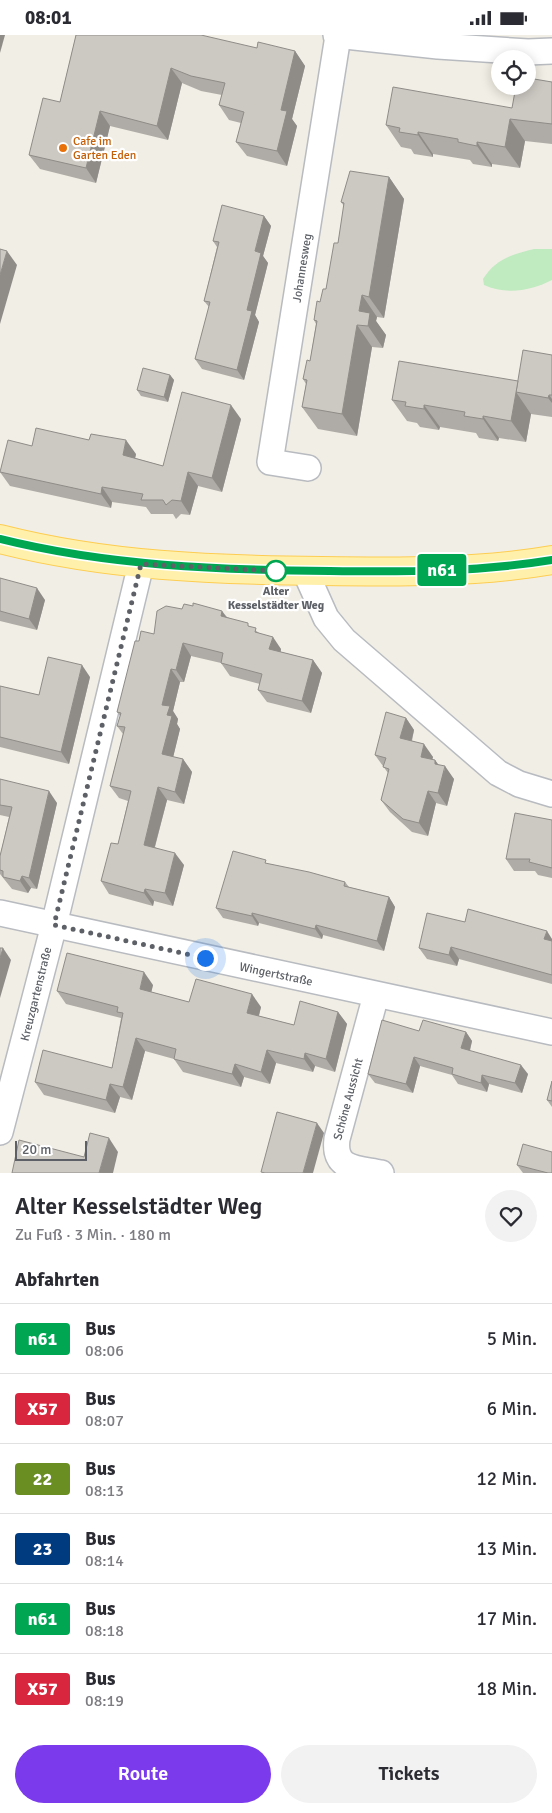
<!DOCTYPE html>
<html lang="de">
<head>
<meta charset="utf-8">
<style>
  body { margin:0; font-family:Signika,sans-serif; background:#f2f2f3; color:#2b2b33; height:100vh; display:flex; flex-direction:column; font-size:19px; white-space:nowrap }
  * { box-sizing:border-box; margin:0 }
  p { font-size:16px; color:#7c7c81 }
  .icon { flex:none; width:28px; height:28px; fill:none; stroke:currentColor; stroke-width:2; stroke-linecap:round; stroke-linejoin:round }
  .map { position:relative; height:1138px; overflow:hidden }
  .sheet { display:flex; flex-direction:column; background:#fff; flex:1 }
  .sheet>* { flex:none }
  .badge { padding:0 10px; border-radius:4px; font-size:18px; line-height:32px }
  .tools { position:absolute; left:491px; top:15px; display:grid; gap:10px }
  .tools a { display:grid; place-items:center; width:45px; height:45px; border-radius:50%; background:#fff; box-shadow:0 2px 12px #0003; font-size:25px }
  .scale { position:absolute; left:15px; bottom:12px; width:72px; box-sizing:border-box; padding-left:5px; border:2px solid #5d6167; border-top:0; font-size:14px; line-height:18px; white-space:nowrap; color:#5d6167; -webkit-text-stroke:4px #fff; paint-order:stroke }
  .you { position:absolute; width:25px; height:25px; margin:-12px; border:4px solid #fff; border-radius:50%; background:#1a73e8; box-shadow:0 0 0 8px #1a73e833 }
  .map>.badge { position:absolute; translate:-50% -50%; box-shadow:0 0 0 2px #fff }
  h2 { padding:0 15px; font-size:19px; line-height:45px }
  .round { display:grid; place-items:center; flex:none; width:52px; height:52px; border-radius:26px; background:#f2f2f3 }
  .summary { display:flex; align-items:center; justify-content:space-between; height:85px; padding:0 15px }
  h1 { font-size:24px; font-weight:600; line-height:38px }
  .action { display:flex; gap:10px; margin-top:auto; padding:10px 15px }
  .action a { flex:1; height:58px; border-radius:30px; background:#7c3aed; color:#fff; font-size:20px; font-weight:600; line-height:58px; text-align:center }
  .action a+a { background:#f2f2f3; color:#2b2b33 }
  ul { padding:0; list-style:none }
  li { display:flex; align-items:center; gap:15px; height:70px; padding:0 15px; border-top:1px solid #e1e1e2 }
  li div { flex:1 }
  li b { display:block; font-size:19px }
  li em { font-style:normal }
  li .badge { min-width:55px; font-weight:700; text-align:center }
  .status { display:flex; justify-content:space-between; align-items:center; height:35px; padding:0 25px; background:#fff; direction:ltr }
  .status svg { height:14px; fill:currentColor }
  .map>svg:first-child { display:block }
</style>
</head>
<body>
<div class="status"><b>08:01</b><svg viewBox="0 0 49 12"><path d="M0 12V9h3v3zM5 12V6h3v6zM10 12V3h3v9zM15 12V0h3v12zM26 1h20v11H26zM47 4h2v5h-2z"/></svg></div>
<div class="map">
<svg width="552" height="1138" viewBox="0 0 552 1138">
  <rect width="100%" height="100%" fill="#f1eee5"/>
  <path fill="#c0eac0" d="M534,214H552V245C531,256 506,260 484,250L483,244C495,224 513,219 534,214Z"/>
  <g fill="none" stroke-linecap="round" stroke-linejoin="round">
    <g stroke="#b8bbc0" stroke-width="28">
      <g id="minor">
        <polyline points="336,0 438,11 528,17 552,16"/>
        <polyline points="308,433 270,427 338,1"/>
        <polyline points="305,536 326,583 344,605 498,738 519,749 552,759"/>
        <polyline points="0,878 552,997"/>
        <path d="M376,960L337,1104C333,1135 357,1133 381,1138"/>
        <polyline points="0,1097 54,890 141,529"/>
      </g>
    </g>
    <g stroke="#fdcd52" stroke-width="30">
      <path id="major" d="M0,504C106,531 213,535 322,536C398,537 477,538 552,525"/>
    </g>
    <use href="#minor" stroke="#fff" stroke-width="25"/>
    <use href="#major" stroke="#fff1ac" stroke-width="28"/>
  </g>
  <g fill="#afaca7">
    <polygon points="76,0 295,16 305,31 292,84 297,91 287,131 247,121 236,107 241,88 229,85 219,70 222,60 201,56 182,48 168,105 110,91 96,148 40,134 29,120 60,67"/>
    <polygon points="552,47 552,109 525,106 520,133 492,129 492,132 473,129 470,125 433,119 433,122 414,119 411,114 401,112 386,90 512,73"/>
    <polygon points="389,142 404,164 384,283 377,282 376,286 386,300 383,313 372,312 357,401 318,394 302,372 306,349 303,344 310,326 316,289 314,285 326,254 338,208 344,171 341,167"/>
    <polygon points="264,181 271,191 263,221 268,228 255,280 259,287 244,345 202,334 195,324 209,272 204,266 217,212 213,206"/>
    <polygon points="552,320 552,382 531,379 526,407 499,403 498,406 479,403 476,398 440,392 439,395 420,392 417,388 407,386 392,365 518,346"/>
    <polygon points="170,340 174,345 168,367 141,361 137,355"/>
    <polygon points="241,384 222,457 198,451 190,480 181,479 176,484 173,479 151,479 146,472 112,467 111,473 10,451 0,437 32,411 136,419 135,423 163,431"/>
    <polygon points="0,543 45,565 37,595 0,586"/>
    <polygon points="182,574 222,576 227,582 251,592 281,614 281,617 313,625 322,638 311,678 267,667 258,655 260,649 230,641 221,628 191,621 184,647 180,647 173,676 178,684 177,689 180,694 173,722 183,724 192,737 184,769 167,765 155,812 184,830 173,871 154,866 153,871 109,859 101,846 118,809 128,766 119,763 110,751 123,699 117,691 120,681 117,677 139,606 154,599"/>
    <polygon points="90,642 69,729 0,712 0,651 39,660"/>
    <polygon points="406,683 414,695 412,706 433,722 432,725 435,725 438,730 454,744 447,771 436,768 428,801 412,797 390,777 381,765 388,738 375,720"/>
    <polygon points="0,744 57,768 37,854 31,853 28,858 12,854 0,839 0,821 9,782 0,780"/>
    <polygon points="552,785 552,843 538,840 535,836 514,836 506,824"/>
    <polygon points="269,829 345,847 349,852 389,862 395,872 384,916 323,900 322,904 259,888 258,891 223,883 216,873"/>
    <polygon points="465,887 552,904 552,949 459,924 457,931 427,924 419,913"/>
    <polygon points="153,950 151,957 189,967 261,972 259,981 294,990 338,977 347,989 335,1037 315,1031 313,1037 276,1028 270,1049 244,1042 241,1052 183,1037 174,1024 145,1016 132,1065 120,1062 115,1078 44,1060 35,1047 112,1033 121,983 66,969 57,956"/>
    <polygon points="419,996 466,997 472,1006 470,1016 528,1039 522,1058 489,1049 487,1057 458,1049 452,1040 420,1031 413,1058 375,1048 368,1039"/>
    <polygon points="552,1046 552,1072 547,1065"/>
    <polygon points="517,1130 552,1138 523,1138"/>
  </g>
  <g fill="#8f8c88">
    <polygon points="0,0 5,0 0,18"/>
    <polygon points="295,16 305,31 292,84 297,91 287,131 277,116 281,75"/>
    <polygon points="171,33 182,48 168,105 157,91"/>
    <polygon points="100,76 110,91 96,148 86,133"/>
    <polygon points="510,84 525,106 520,133 505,112"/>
    <polygon points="418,97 433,119 433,122 418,100"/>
    <polygon points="477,107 492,129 492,132 477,111"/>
    <polygon points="389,142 404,164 384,283 369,262"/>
    <polygon points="264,181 271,191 263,221 268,228 255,280 259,287 244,345 237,335 255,216"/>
    <polygon points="7,216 17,230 0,289 0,240"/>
    <polygon points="362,260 377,282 376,286 386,300 383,313 368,291 359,276"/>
    <polygon points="357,290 372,312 357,401 342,379"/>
    <polygon points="170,340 174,345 168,367 164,362"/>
    <polygon points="516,357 531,379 526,407 511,386"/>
    <polygon points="549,360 552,364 552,368 548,363"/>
    <polygon points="231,370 241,384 222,457 212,443"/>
    <polygon points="424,370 440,392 439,395 424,374"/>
    <polygon points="483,381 499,403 498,406 483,384"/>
    <polygon points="126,405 136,419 133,434 123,420"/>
    <polygon points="188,437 198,451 190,480 181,466"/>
    <polygon points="102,452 112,467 111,473 101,459"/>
    <polygon points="37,553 45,565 37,595 29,584"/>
    <polygon points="222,576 231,589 221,581"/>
    <polygon points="273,602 281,614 278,627 269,614"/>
    <polygon points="183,608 191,621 184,647 176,635"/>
    <polygon points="313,625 322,638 311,678 302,666"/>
    <polygon points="82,630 90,642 69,729 61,717"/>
    <polygon points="171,634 180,647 173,676 178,684 177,689 180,694 171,731 162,719 167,680 162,670"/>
    <polygon points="406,683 414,695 409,716 400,703"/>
    <polygon points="424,709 433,722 429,734 421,722"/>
    <polygon points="183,724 192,737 184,769 175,757"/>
    <polygon points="435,725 444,737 445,731 454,744 447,771 438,758 435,729"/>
    <polygon points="158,752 167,765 152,822 144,810"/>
    <polygon points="49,756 57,768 37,854 29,843"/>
    <polygon points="428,756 436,768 428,801 419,788"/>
    <polygon points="175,818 184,830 173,871 165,858"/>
    <polygon points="22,841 31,853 28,858 20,846"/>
    <polygon points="145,854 154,866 153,871 144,858"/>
    <polygon points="389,862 395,872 384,916 377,906"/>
    <polygon points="252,878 259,888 258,891 252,881"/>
    <polygon points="316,890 323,900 322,904 315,894"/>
    <polygon points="547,896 552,904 552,916 544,904"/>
    <polygon points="451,912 459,924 457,931 449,920"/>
    <polygon points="3,913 11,925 0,963 0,923"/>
    <polygon points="144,937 153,950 149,967 140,954"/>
    <polygon points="252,959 261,972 256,991 247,978"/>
    <polygon points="338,977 347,989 335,1037 326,1024"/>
    <polygon points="466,997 472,1006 468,1022 461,1013"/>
    <polygon points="136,1003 145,1016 132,1065 123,1052"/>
    <polygon points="267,1015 276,1028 270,1049 261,1037"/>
    <polygon points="305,1018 315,1031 313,1037 304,1024"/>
    <polygon points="414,1022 420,1031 413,1058 406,1049"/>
    <polygon points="235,1029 244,1042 241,1052 232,1039"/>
    <polygon points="521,1030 528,1039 522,1058 515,1048"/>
    <polygon points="482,1040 489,1049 487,1057 481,1048"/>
    <polygon points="110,1049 120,1062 115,1078 106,1065"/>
    <polygon points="317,1088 324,1098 313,1138 303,1138"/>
    <polygon points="109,1103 118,1117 113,1138 99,1138"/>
  </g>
  <g fill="#ccc8c2" stroke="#8f8c88">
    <polygon points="76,0 201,0 257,13 258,7 295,16 281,75 287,76 277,116 236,107 244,77 219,70 225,48 191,41 171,33 157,91 100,76 86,133 29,120 43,63 60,67"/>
    <polygon points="528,43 552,47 552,89 510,84 505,112 477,107 477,111 458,107 458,104 418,97 418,100 399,97 400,93 386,90 393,52 512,73 516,51 528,51"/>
    <polygon points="350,136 389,142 369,262 362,260 359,276 370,278 368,291 357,290 342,379 302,372 307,345 303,344 307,325 310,326 317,286 314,285 317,266 320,267 323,254 326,254 334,208 338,208 344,168 341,167"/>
    <polygon points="222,170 264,181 255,216 261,218 247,275 252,276 237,335 195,324 210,267 204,266 219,207 213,206"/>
    <polygon points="0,214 7,216 0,240"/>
    <polygon points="523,315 552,320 552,360 549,360 548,363 516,357"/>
    <polygon points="399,326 518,346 511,386 483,381 483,384 464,381 465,377 424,370 424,374 405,371 406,367 392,365"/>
    <polygon points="143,333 170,340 164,362 137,355"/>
    <polygon points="182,357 231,370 212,443 188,437 181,466 172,465 166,470 163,465 141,465 143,459 102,452 101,459 0,437 8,405 32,411 36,393 89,405 91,399 126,405 123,420 163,431"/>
    <polygon points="0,543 37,553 29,584 0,576"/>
    <polygon points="193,568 222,576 221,581 248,588 248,591 256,593 255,597 273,602 269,614 313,625 302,666 258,655 262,639 221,628 223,618 183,608 176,635 171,634 162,670 170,671 167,680 172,681 162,719 183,724 175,757 158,752 144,810 175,818 165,858 145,854 144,858 101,846 111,808 118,809 131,756 110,751 125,692 117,691 121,678 117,677 135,606 139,606 141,596 154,599 157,576 166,571 182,574 184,569 193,571"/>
    <polygon points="48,622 82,630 61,717 0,702 0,651 39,660"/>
    <polygon points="386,677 406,683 400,703 424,709 421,722 435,725 435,729 445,731 438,758 428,756 419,788 403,784 381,765 389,734 383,732 386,723 375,720"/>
    <polygon points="0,744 49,756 29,843 22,841 20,846 3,842 3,836 0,835 0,821 12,772 0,770"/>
    <polygon points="515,778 552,785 552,833 529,827 530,824 506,824"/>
    <polygon points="233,816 266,825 265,828 309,837 345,847 344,851 389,862 377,906 316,890 315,894 252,878 252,881 216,873"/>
    <polygon points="468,874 547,896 544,904 552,906 552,940 451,912 449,920 419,913 427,878 465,887"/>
    <polygon points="0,913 3,913 0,923"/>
    <polygon points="67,918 144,937 140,954 189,967 196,944 252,959 247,978 294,990 300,966 338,977 326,1024 305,1018 304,1024 267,1015 261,1037 235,1029 232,1039 174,1024 176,1014 136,1003 123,1052 110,1049 106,1065 35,1047 43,1015 112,1033 123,978 117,977 118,972 57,956"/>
    <polygon points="382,985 419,996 423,985 466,997 461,1013 521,1030 515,1048 482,1040 481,1048 452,1039 453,1033 414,1022 406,1049 368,1039"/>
    <polygon points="552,1046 552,1066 547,1065"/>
    <polygon points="277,1077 317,1088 303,1138 265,1138 261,1137"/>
    <polygon points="90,1098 109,1103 99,1138 12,1138 19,1105 84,1122"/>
    <polygon points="523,1109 552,1117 552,1138 548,1138 517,1130"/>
  </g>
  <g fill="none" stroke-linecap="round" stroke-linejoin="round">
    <g stroke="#fff" stroke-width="11">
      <path id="line" d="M0,504C108,531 219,535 330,536C404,537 479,537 552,525"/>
    </g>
    <use href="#line" stroke="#00a651" stroke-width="8"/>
    <polyline stroke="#5d6167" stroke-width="5" stroke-dasharray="0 9" points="205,923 54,890 141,529 276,536"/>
  </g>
  <circle fill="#e8710a" stroke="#fff" stroke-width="2" cx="63" cy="113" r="5"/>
  <circle fill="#fff" stroke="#00a651" stroke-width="2.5" cx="276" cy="536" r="10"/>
  <g text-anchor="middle" stroke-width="4.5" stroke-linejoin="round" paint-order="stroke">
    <g font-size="12" fill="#c56008" stroke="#fff" text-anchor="start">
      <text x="73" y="110">Cafe im<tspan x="73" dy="14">Garten Eden</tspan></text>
    </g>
    <g font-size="12" fill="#5d6167" stroke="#fff">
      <text transform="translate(302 233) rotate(-81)" y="4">Johannesweg</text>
      <text transform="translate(276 939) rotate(12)" y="4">Wingertstraße</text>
      <text transform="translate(36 959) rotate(-76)" y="4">Kreuzgartenstraße</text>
      <text transform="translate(348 1064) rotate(-75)" y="4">Schöne Aussicht</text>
    </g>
    <g font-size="12" font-weight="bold" fill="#5d6167" stroke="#fff">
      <text x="276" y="560">Alter<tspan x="276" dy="14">Kesselstädter Weg</tspan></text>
    </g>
  </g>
</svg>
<div class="tools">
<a><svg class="icon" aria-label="locate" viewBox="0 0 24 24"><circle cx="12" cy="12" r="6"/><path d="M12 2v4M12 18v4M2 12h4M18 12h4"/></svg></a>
</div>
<div class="scale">20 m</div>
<div class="you" style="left:205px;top:923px"></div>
<b class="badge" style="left:442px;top:535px;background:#00a651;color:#fff">n61</b>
</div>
<section class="sheet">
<div class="summary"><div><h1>Alter Kesselstädter Weg</h1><p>Zu Fuß · 3 Min. · 180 m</p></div><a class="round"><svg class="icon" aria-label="heart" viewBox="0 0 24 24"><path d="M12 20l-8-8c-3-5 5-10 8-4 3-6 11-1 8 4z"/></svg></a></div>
<h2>Abfahrten</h2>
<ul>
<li><span class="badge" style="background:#00a651;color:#fff">n61</span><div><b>Bus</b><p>08:06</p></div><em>5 Min.</em></li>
<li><span class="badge" style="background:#d7263d;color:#fff">X57</span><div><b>Bus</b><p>08:07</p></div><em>6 Min.</em></li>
<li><span class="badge" style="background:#6b8e23;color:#fff">22</span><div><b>Bus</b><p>08:13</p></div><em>12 Min.</em></li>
<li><span class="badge" style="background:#003b80;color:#fff">23</span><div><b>Bus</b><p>08:14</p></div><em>13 Min.</em></li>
<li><span class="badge" style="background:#00a651;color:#fff">n61</span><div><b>Bus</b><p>08:18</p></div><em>17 Min.</em></li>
<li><span class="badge" style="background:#d7263d;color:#fff">X57</span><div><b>Bus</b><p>08:19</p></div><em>18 Min.</em></li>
</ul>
<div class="action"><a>Route</a><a>Tickets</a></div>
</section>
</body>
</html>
